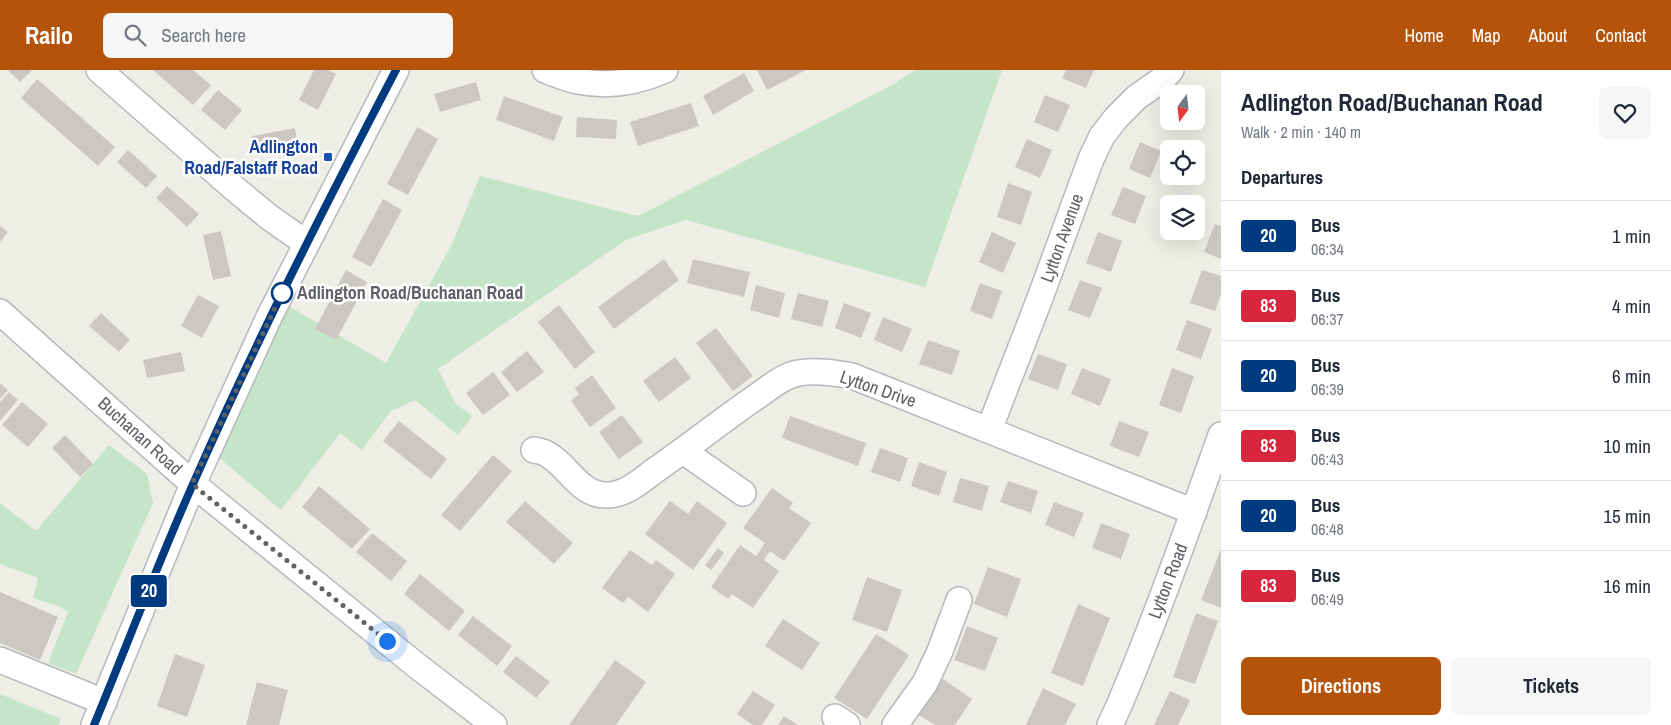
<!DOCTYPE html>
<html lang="en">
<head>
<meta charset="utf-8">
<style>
  body { margin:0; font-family:"Archivo Narrow",sans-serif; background:#f6f6f7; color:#1f2937; height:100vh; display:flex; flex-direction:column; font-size:19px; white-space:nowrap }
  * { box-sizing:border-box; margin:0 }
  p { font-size:16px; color:#747a83 }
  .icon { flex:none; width:28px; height:28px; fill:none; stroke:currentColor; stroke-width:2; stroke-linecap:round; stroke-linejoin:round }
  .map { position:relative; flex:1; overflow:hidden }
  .side { display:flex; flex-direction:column; background:#fff; width:450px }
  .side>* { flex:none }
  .badge { padding:0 10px; border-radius:4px; font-size:18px; line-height:32px }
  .needle { width:32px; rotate:195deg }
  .controls { position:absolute; left:1160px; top:15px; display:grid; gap:10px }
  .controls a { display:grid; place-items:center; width:45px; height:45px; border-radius:8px; background:#fff; box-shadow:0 5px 20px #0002; font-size:25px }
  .you { position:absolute; width:25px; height:25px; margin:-12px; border:4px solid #fff; border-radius:50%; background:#1a73e8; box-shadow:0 0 0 8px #1a73e833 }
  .map>.badge { position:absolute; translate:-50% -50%; box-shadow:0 0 0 2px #fff }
  h2 { padding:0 20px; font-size:19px; line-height:45px }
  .round { display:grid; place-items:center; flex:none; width:52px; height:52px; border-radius:8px; background:#f6f6f7 }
  .summary { display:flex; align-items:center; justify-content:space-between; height:85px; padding:0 20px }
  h1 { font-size:24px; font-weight:700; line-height:38px }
  .cta { display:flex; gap:10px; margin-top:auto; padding:10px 20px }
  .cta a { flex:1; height:58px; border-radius:8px; background:#b45309; color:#fff; font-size:20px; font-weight:700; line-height:58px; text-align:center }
  .cta a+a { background:#f6f6f7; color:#1f2937 }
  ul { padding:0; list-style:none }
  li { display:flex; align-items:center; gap:15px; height:70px; padding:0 20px; border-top:1px solid #e0e1e3 }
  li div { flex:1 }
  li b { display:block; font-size:19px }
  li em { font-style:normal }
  li .badge { min-width:55px; font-weight:700; text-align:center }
  header { display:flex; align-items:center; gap:30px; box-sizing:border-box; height:70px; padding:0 25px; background:#b45309; color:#fff }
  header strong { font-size:24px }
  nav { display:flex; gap:28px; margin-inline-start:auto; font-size:18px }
  .search { width:350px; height:45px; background:#f6f6f7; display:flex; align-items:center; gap:12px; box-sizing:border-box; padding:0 18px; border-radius:8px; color:#747a83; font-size:19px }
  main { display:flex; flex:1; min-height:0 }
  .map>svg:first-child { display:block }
</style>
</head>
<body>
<header>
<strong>Railo</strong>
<div class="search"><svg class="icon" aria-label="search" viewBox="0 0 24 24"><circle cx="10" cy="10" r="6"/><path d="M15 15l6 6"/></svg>Search here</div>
<nav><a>Home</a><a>Map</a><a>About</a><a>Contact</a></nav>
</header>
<main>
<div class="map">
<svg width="1221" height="655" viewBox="0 0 1221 655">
  <rect width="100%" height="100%" fill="#efeee6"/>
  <g fill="#c4e5c7">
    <polygon points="915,0 1002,0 925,217 686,150 626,170 438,299 455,333 472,346 458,365 415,330 391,341 362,380 340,363 281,440 211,381 280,231 386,293 452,174 480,106 638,146 892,15"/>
    <polygon points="109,375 147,404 153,433 76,604 48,593 68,542 60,537 33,528 38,508 0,494 0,433 36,461"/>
    <polygon points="0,624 61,649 58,655 0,655"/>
  </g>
  <g fill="#cbc8c3">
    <polygon points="8,0 32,0 20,12"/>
    <polygon points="153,0 193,0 211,15 193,35"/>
    <polygon points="314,0 328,0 336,4 318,40 299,30"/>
    <polygon points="757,0 806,0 767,20"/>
    <polygon points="1066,0 1094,0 1086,18 1062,8"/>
    <polygon points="744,3 754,21 713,45 703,26"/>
    <polygon points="37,9 115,77 98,96 21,28"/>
    <polygon points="476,12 481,30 440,42 434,24"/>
    <polygon points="218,20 242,40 225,60 201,40"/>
    <polygon points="1045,25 1070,35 1058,62 1034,52"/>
    <polygon points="504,26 563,47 554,71 496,50"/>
    <polygon points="691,33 699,56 638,76 630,52"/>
    <polygon points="577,47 617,50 616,69 576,67"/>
    <polygon points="417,57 438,69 408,125 387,114"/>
    <polygon points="295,58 298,78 256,86 252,66"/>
    <polygon points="1027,69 1052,80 1040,108 1015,97"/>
    <polygon points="1140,72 1161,81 1150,108 1129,99"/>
    <polygon points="128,80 157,106 146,118 117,92"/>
    <polygon points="1008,113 1032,122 1021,155 997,147"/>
    <polygon points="167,116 199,144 187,157 156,128"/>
    <polygon points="1123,117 1146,126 1135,154 1111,145"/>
    <polygon points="383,129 402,140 371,197 352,187"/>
    <polygon points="1215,154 1221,156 1221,189 1204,182"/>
    <polygon points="0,156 8,162 0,172"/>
    <polygon points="221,161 231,206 213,210 203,165"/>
    <polygon points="992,162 1016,173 1003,203 979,192"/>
    <polygon points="1098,162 1122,171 1111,202 1086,193"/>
    <polygon points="664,189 679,210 614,259 598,237"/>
    <polygon points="693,189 750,202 744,227 687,213"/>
    <polygon points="346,200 367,212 336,270 315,259"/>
    <polygon points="1202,200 1221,206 1221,224 1215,241 1190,233"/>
    <polygon points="1080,210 1102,218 1090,248 1068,240"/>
    <polygon points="980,213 1002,221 992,249 970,241"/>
    <polygon points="756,215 785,223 779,248 750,240"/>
    <polygon points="798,223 829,231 822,257 791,249"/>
    <polygon points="198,225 219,236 202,268 181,256"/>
    <polygon points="844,233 871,243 861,268 835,258"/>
    <polygon points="559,235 595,282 575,299 538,252"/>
    <polygon points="101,243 130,270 119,282 89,256"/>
    <polygon points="883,247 912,259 902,282 874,270"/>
    <polygon points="1187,250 1212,259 1201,289 1176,280"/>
    <polygon points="716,258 753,306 733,321 696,273"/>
    <polygon points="928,270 960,281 952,305 919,294"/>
    <polygon points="527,281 544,302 517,322 501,302"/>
    <polygon points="181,282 185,301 147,308 143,290"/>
    <polygon points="1038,284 1067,294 1058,320 1028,309"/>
    <polygon points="675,287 691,308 659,332 643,311"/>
    <polygon points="1082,298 1111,309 1100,336 1071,324"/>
    <polygon points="1172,298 1194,306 1181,343 1159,335"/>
    <polygon points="493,302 510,325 483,345 466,323"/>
    <polygon points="592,305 616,338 590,357 571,331 579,324 575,318"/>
    <polygon points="0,313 8,320 0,329"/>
    <polygon points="9,322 18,330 0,351 0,332"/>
    <polygon points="22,332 48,354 28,377 2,355"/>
    <polygon points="622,345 643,372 619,389 599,362"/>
    <polygon points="790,346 866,373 858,396 782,368"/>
    <polygon points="399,351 447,389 431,409 383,371"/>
    <polygon points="1119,351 1149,362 1139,387 1110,376"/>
    <polygon points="65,365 93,394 80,407 52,378"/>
    <polygon points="880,378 908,388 900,412 871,402"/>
    <polygon points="493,385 512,401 460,461 441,445"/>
    <polygon points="919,392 947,402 939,426 911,416"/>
    <polygon points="960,408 989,416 982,441 953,432"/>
    <polygon points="1008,411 1038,421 1031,443 1000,432"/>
    <polygon points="319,416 370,459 352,479 302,437"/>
    <polygon points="772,418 793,433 789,438 811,453 784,491 770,481 764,490 779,501 753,538 732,524 728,529 711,517 740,475 756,486 765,473 743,458"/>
    <polygon points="525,431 573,473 554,494 506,452"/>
    <polygon points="670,431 688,444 697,431 727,453 693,500 645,464"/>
    <polygon points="1054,432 1084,443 1074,467 1045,455"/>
    <polygon points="1101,453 1130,464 1121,489 1092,478"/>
    <polygon points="372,463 407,491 391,511 356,482"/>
    <polygon points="718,478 724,483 711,500 705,495"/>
    <polygon points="1221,479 1221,538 1201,530"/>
    <polygon points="630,480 652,495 656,490 675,504 648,542 628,527 623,533 602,518"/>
    <polygon points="988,497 1021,509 1007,547 974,534"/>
    <polygon points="420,504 465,541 449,561 404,524"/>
    <polygon points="867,507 902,520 887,562 852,550"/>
    <polygon points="0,522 58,547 40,590 0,573"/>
    <polygon points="1078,534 1110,548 1083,616 1051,603"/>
    <polygon points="1196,543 1218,551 1195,614 1173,607"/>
    <polygon points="473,546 512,576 497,596 458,565"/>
    <polygon points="783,549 820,573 802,600 765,576"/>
    <polygon points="967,556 998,568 985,601 954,590"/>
    <polygon points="876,564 909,585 867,649 834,628"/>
    <polygon points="175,584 205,595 187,647 157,636"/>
    <polygon points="516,586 550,612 536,628 503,602"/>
    <polygon points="615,590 646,612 616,655 569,655"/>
    <polygon points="943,609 972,629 955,655 935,655 919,645"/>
    <polygon points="257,612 288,620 279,655 246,655"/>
    <polygon points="1043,618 1076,634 1065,655 1026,655"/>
    <polygon points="753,621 775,635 762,655 753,655 737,644"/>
    <polygon points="1170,621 1190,630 1183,645 1178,655 1154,655"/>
    <polygon points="784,646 798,655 778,655"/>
  </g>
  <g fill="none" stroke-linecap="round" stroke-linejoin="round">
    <g stroke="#b6b8bc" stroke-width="28">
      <g id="minor">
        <polyline points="99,0 235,119 269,147 306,173"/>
        <path d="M545,0C555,4 567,9 578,11C607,17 638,12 665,0"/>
        <polyline points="0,242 193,414 416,595 494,655"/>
        <polyline points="989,360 1040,228 1091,89 1102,66 1116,48 1137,27 1163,9 1171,0"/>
        <path d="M534,380C538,381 542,381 545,383C568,394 579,426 607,425C625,425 641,411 654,401C689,377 721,351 756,327C769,318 784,305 799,303C817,300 835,303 852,306L1194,442"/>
        <polyline points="683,381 743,423"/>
        <polyline points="0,590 104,632"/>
        <polyline points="835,647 847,655"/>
        <polyline points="94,655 193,414 269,247 396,0"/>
        <polyline points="895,655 925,613 940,581 959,530"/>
        <path d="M1110,655C1125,624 1137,592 1150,559C1175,495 1198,430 1221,365"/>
      </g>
    </g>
    <use href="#minor" stroke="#fff" stroke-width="25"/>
  </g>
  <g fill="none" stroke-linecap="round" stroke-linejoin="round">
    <g stroke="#fff" stroke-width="11">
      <path id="line" d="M94,655C127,575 158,493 193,414C255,273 325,136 396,0"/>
    </g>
    <use href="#line" stroke="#003b80" stroke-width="8"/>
    <polyline stroke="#5e6166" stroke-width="5" stroke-dasharray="0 9" points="282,223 192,414 387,571"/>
  </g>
  <rect fill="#1a4fb4" stroke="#fff" stroke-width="2" x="323" y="82" width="10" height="10" rx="2.5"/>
  <circle fill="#fff" stroke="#003b80" stroke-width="2.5" cx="282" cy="223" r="10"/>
  <g text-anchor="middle" stroke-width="5" stroke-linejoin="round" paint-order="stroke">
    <g font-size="18" font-weight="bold" fill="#164399" stroke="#fff" text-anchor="end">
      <text x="318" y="83">Adlington<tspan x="318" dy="21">Road/Falstaff Road</tspan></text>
    </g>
    <g font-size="18" fill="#5e6166" stroke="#fff">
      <text transform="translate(1062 168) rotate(-70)" y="6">Lytton Avenue</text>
      <text transform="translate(878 319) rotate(19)" y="6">Lytton Drive</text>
      <text transform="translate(140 366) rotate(42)" y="6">Buchanan Road</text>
      <text transform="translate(1168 511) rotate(-69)" y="6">Lytton Road</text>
    </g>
    <g font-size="18" font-weight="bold" fill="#5e6166" stroke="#fff" text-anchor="start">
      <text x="297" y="229">Adlington Road/Buchanan Road</text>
    </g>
  </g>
</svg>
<div class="controls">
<a><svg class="needle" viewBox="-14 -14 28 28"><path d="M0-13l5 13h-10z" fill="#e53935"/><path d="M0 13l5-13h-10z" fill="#747a83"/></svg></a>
<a><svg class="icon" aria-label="locate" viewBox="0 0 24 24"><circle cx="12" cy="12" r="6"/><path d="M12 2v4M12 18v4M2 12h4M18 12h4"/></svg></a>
<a><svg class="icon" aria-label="layers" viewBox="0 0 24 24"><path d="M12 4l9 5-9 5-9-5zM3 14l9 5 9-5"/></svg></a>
</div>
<div class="you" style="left:387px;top:571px"></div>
<b class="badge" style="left:149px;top:521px;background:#003b80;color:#fff">20</b>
</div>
<section class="side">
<div class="summary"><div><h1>Adlington Road/Buchanan Road</h1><p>Walk · 2 min · 140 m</p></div><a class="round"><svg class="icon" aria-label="heart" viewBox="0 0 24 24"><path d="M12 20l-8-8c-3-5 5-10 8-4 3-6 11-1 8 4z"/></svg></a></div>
<h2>Departures</h2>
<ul>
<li><span class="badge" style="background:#003b80;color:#fff">20</span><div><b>Bus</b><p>06:34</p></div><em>1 min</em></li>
<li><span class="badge" style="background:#d7263d;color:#fff">83</span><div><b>Bus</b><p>06:37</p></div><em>4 min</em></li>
<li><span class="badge" style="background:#003b80;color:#fff">20</span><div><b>Bus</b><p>06:39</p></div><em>6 min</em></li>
<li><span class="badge" style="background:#d7263d;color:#fff">83</span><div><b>Bus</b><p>06:43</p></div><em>10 min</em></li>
<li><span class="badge" style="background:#003b80;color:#fff">20</span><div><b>Bus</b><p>06:48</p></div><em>15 min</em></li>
<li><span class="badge" style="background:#d7263d;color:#fff">83</span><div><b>Bus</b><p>06:49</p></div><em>16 min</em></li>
</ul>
<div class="cta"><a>Directions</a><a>Tickets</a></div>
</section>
</main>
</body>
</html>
